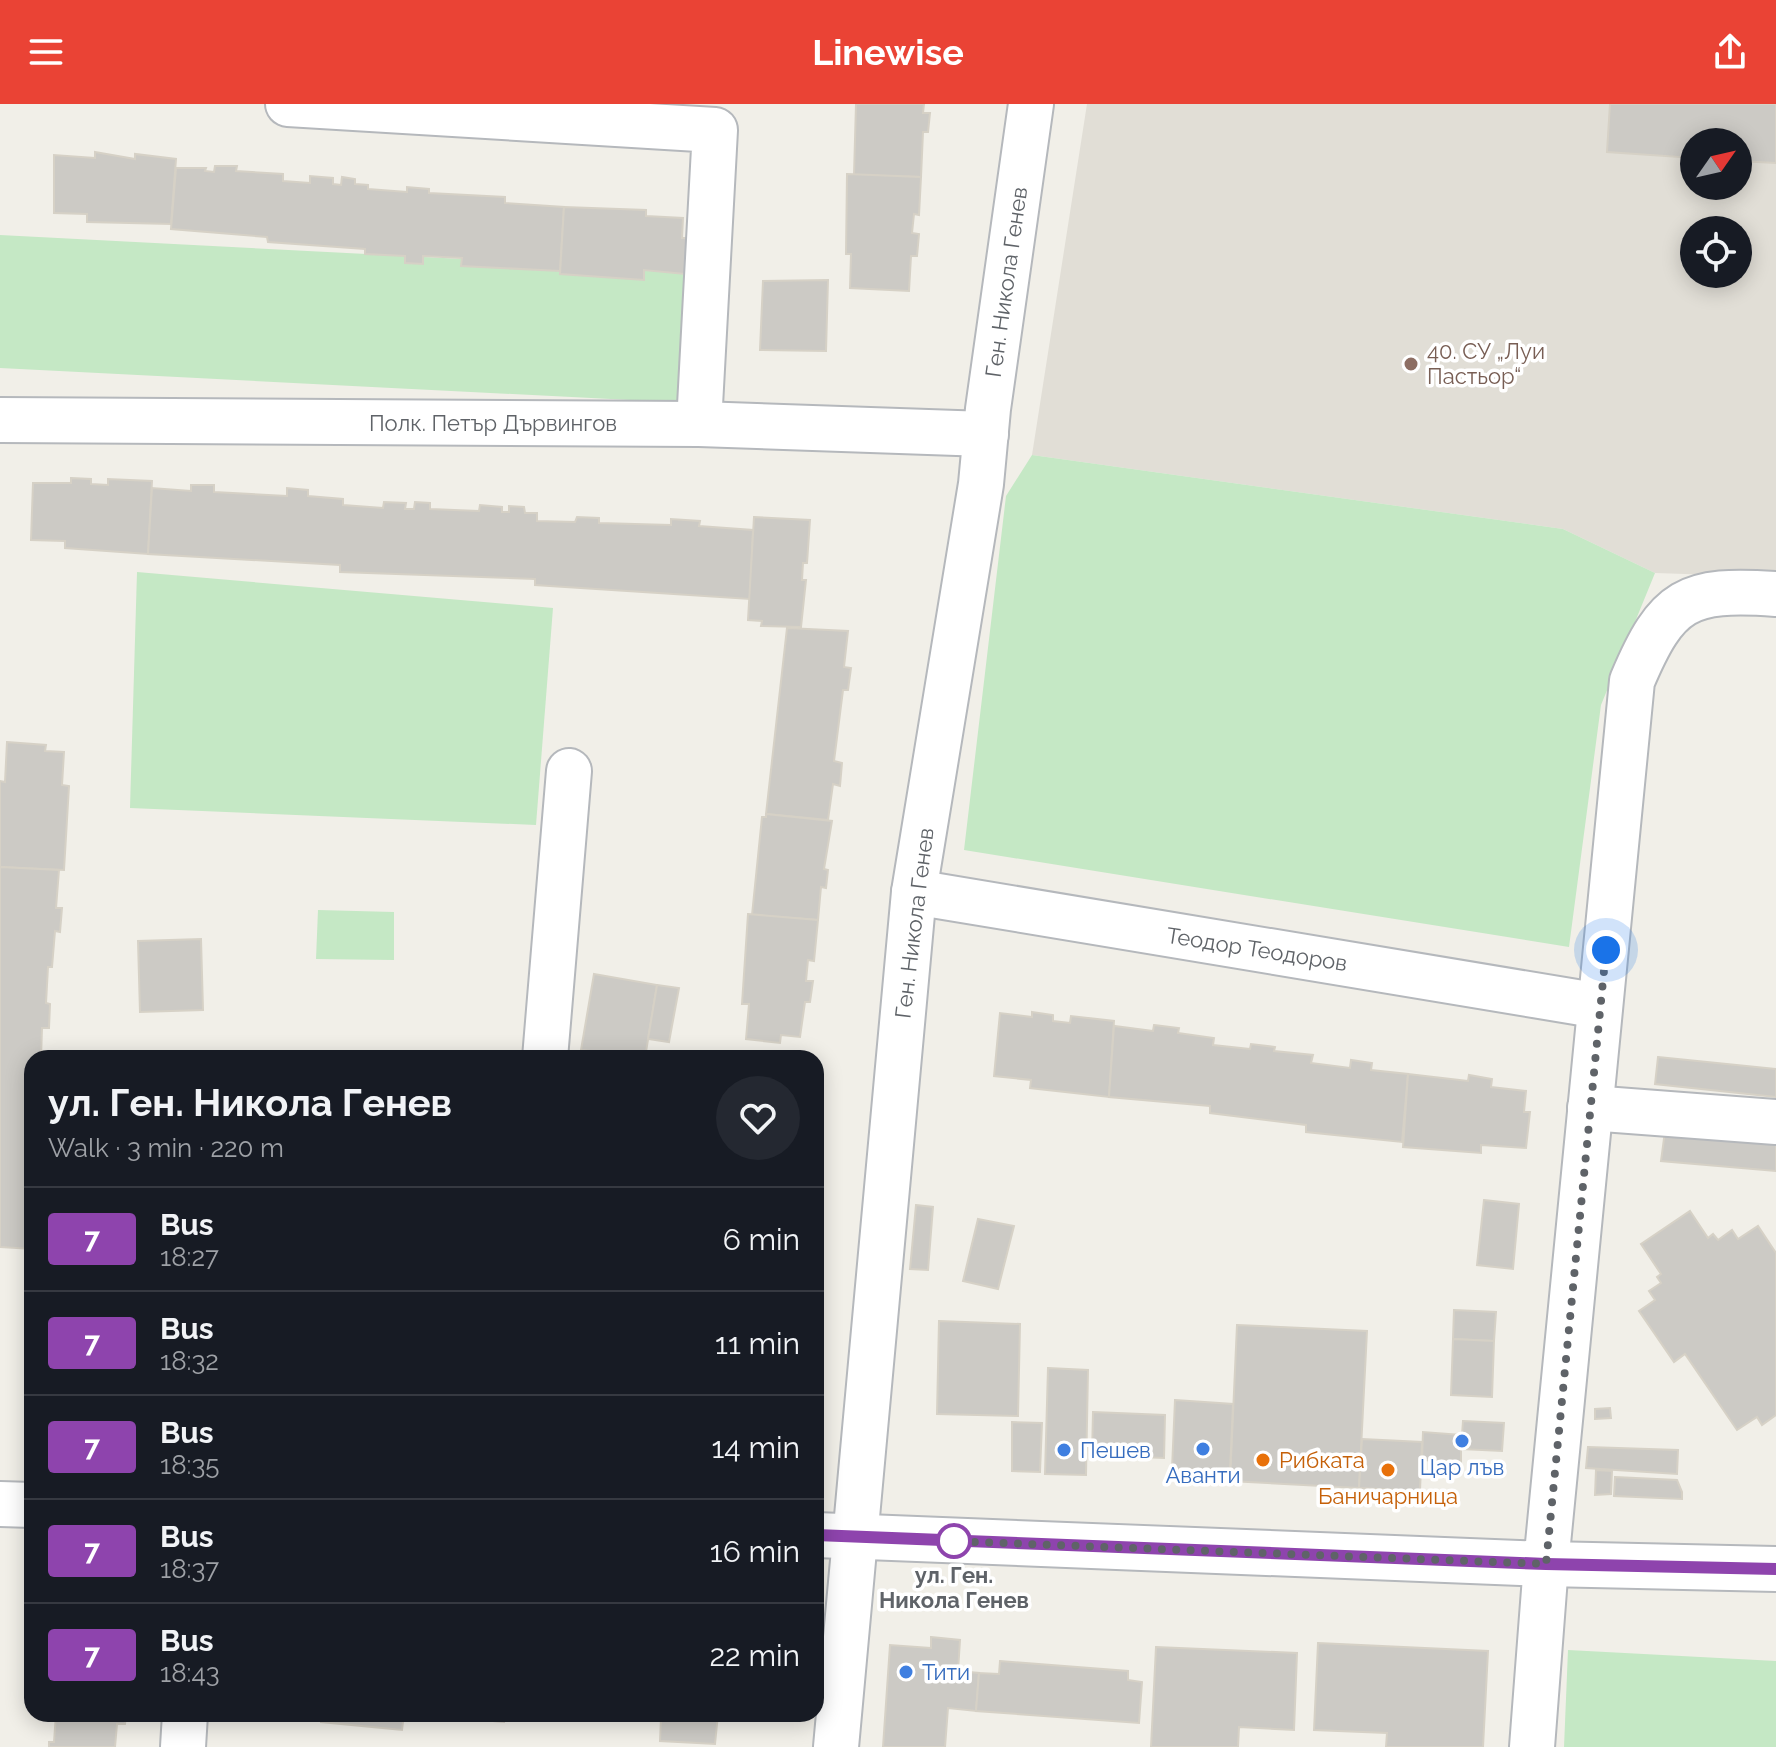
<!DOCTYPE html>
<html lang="en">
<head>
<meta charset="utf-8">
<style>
  body { margin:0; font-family:Raleway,sans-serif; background:#242831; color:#f1f3f6; height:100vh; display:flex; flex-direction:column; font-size:30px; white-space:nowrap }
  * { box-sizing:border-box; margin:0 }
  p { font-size:26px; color:#9ea1a6 }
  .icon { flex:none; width:44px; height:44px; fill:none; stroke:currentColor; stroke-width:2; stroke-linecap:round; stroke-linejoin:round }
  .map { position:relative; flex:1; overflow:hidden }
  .sheet { position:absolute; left:24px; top:946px; width:800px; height:672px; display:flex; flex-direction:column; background:#171b24; border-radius:24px; box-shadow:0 4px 20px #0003 }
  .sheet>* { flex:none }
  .badge { padding:0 16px; border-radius:6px; font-size:28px; line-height:52px }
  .needle { width:52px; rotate:56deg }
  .buttons { position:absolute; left:1680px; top:24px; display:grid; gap:16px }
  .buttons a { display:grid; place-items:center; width:72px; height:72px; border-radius:50%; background:#171b24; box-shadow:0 4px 20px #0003; font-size:40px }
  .you { position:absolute; width:40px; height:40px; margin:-20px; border:6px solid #fff; border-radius:50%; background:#1a73e8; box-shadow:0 0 0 12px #1a73e833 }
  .map>.badge { position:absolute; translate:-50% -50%; box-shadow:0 0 0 4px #fff }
  .round { display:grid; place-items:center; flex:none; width:84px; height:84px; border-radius:42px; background:#242831 }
  .head { display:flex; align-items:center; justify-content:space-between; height:136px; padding:0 24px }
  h1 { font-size:38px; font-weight:700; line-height:60px }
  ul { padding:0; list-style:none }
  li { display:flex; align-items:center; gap:24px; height:104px; padding:0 24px; border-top:2px solid #363941 }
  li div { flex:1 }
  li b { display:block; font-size:30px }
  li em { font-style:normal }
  li .badge { min-width:88px; font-weight:700; text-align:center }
  header { display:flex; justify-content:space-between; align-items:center; height:104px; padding:0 24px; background:#ea4335; color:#fff; font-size:36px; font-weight:700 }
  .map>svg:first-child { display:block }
</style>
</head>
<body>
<header><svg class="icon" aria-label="menu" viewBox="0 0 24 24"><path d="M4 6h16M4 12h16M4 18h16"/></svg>Linewise<svg class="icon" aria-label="share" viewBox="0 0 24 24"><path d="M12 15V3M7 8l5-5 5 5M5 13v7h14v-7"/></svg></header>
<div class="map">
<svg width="1776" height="1643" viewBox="0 0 1776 1643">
  <rect width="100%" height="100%" fill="#f1efe8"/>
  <path fill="#e1ded6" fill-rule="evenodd" d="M1087,0H1776V473L1655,469L1563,425L1032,351ZM1694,38H1738V82H1694ZM1694,126H1738V170H1694Z"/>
  <g fill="#c5e8c5">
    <polygon points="0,131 695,167 689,299 0,264"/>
    <polygon points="1032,351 1563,425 1655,469 1601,601 1569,843 964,746 1006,392"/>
    <polygon points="137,468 553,504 536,721 130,704"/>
    <polygon points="318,806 394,808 394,856 316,855"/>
    <polygon points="1568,1546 1776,1557 1776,1643 1564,1643"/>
  </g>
  <g fill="#cccac5" stroke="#d6d1c6" stroke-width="2">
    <polygon points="856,0 924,0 923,9 930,9 928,28 923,28 921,73 854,71"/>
    <polygon points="1610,0 1776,0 1776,59 1738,57 1738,38 1694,38 1694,54 1607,48"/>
    <polygon points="95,48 135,55 135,50 176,55 171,120 87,118 87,110 54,109 54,51 95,54"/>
    <polygon points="215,62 237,62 236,67 283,70 283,77 310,79 310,72 333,74 333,80 341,81 342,73 355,75 355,80 368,81 368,85 407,88 407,83 429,85 429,89 505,93 505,99 564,103 560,167 461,162 462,154 423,152 423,160 405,159 405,152 365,150 365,145 268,138 267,133 171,125 176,64 206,64 205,67 214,68"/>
    <polygon points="847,70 921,73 919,111 914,110 912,129 919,130 917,152 911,152 909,187 850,184 851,150 846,150"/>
    <polygon points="564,103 646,106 646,112 683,114 682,134 687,134 685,170 644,166 644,176 560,170"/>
    <polygon points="828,176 826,247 760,246 763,177"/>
    <polygon points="71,374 91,375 91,380 108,381 108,375 152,377 148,450 65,444 65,437 31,436 33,379 71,379"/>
    <polygon points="191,381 214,381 214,388 287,392 287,384 308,386 308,392 343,395 343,401 383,404 384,398 406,399 405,405 414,405 415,398 430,399 430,405 479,407 480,401 502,403 502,408 509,408 509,402 524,403 525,409 537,409 537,417 575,418 577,413 599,414 599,419 671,421 671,415 700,417 699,422 753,426 750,495 535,481 535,475 340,468 340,461 148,450 152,384 191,387"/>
    <polygon points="754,413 810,416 807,459 803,459 802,476 806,476 801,523 761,522 762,517 748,516"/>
    <polygon points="787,524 848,527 844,563 851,564 848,586 843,586 834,657 842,659 840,682 833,680 828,716 766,710"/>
    <polygon points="7,638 46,641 45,647 64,648 62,681 69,682 64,766 0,763 0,677 5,678"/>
    <polygon points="766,710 832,717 824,765 828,766 826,784 821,783 818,816 752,811 762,713 766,713"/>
    <polygon points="0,763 59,766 56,804 62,804 60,828 55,827 52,863 48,863 46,899 50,900 49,924 42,924 41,954 32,954 32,1145 0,1143"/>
    <polygon points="748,810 818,816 814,857 808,856 806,877 813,877 810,898 805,898 800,933 781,931 780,939 746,935 749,900 742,900"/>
    <polygon points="201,835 203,906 140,908 138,837"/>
    <polygon points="594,870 657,881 645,954 581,946"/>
    <polygon points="657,881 679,884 669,938 648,935"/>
    <polygon points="1032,908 1053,911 1053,917 1070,919 1071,912 1114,917 1109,993 1030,984 1031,976 994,972 1000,909 1032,913"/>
    <polygon points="1154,921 1179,924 1178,929 1214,934 1213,941 1250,945 1251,940 1275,943 1274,947 1313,951 1311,959 1350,964 1351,956 1372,959 1371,966 1408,970 1402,1038 1306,1028 1306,1021 1210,1009 1210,1002 1109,993 1114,922 1153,927"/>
    <polygon points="1658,953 1776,965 1776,993 1655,980"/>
    <polygon points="1408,970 1468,977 1469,971 1492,975 1491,983 1526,987 1524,1008 1530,1008 1526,1044 1481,1041 1481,1049 1403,1043"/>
    <polygon points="1665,1027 1776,1037 1776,1067 1661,1057"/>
    <polygon points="1484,1096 1519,1100 1513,1165 1477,1161"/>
    <polygon points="916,1101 933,1103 928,1166 910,1165"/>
    <polygon points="1690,1107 1708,1134 1713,1130 1718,1136 1732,1126 1738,1135 1758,1122 1776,1149 1776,1311 1762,1321 1757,1313 1737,1326 1685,1250 1674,1258 1639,1207 1655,1196 1649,1187 1661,1179 1657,1173 1661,1170 1641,1140"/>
    <polygon points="978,1115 1014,1122 998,1185 963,1177"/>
    <polygon points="1454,1206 1496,1208 1494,1237 1453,1235"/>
    <polygon points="939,1217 1020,1220 1018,1312 937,1310"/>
    <polygon points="1237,1221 1367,1227 1359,1384 1230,1377"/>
    <polygon points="1453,1235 1494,1237 1492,1293 1451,1291"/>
    <polygon points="1048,1264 1088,1266 1086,1371 1045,1370"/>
    <polygon points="1175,1296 1233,1300 1230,1367 1172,1365"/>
    <polygon points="1610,1304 1611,1314 1595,1315 1595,1305"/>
    <polygon points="1093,1308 1165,1311 1164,1354 1092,1351"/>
    <polygon points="1463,1317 1504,1319 1502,1347 1461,1345 1461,1358 1422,1356 1423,1328 1462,1331"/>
    <polygon points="1012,1318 1042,1319 1040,1368 1012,1367"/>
    <polygon points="1362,1335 1422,1338 1420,1387 1359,1384"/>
    <polygon points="1588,1343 1678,1346 1677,1370 1586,1364"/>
    <polygon points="1596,1366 1612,1367 1611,1390 1595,1391"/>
    <polygon points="1615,1373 1677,1376 1682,1388 1682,1395 1614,1392"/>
    <polygon points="931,1533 960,1536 958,1567 979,1569 976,1607 948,1604 945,1643 883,1643 890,1541 931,1544"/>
    <polygon points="1318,1539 1488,1547 1483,1643 1386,1643 1387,1629 1314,1626"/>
    <polygon points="1156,1543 1297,1549 1294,1626 1239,1623 1238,1643 1151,1643"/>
    <polygon points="1000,1557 1128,1567 1128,1576 1142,1578 1139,1619 976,1607 979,1569 999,1570"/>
    <polygon points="56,1610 126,1610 125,1620 117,1620 115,1643 49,1643 49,1638 54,1638"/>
    <polygon points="298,1610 404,1610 402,1626 321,1618 321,1612"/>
    <polygon points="404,1610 504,1610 504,1618"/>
    <polygon points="542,1610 602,1610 602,1616"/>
    <polygon points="602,1610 718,1610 715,1640 660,1637 661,1614"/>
  </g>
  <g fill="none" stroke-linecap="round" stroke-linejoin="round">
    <g stroke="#b5b8bc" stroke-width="48">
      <g id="minor">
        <polyline points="288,0 715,26 699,320"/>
        <polyline points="0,316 699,320 986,330"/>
        <polyline points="914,788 1600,902"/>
        <polyline points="545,954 569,667"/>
        <polyline points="1590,1004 1776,1018"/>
        <polyline points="0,1400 32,1401"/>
        <polyline points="816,1431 1546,1460 1776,1465"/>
        <polyline points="183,1643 185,1610"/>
        <polyline points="836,1643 914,788 981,380 988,305 1031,0"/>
        <path d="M1532,1643L1546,1460L1632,577C1667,494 1687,484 1776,490"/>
      </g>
    </g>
    <use href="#minor" stroke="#fff" stroke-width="44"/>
  </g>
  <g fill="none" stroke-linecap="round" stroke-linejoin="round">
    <g stroke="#fff" stroke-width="18">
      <polyline id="line" points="816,1431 1546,1460 1776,1465"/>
    </g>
    <use href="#line" stroke="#8e44ad" stroke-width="12"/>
    <polyline stroke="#5f6368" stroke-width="8" stroke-dasharray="0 14.4" points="954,1437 950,1437 1546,1460 1606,846"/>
  </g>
  <circle fill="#8d6e63" stroke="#fff" stroke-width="3" cx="1411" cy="260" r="8"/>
  <g fill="#3f7fe0" stroke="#fff" stroke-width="3">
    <circle cx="1462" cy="1337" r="8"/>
    <circle cx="1203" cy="1345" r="8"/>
    <circle cx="1064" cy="1346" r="8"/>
    <circle cx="906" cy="1568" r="8"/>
  </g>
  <g fill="#e8710a" stroke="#fff" stroke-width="3">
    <circle cx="1263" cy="1356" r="8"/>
    <circle cx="1388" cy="1366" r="8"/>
  </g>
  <circle fill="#fff" stroke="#8e44ad" stroke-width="4" cx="954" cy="1437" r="16"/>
  <g text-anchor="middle" stroke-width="7" stroke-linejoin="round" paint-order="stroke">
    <g font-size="22" fill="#5f6368" stroke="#fff">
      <text transform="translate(1006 178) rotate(-82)" y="8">Ген. Никола Генев</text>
      <text x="493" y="327">Полк. Петър Дървингов</text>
      <text transform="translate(914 819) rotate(-83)" y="8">Ген. Никола Генев</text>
      <text transform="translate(1257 845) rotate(9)" y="8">Теодор Теодоров</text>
    </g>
    <g font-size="22" fill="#785e54" stroke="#fff" text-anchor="start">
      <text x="1427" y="255">40. СУ „Луи<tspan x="1427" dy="25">Пастьор“</tspan></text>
    </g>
    <g font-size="22" fill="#366cbe" stroke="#fff" text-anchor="start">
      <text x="1080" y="1354">Пешев</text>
      <text x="1462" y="1371" text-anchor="middle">Цар лъв</text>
      <text x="1203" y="1379" text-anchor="middle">Аванти</text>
      <text x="922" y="1576">Тити</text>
    </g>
    <g font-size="22" fill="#c56008" stroke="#fff" text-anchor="start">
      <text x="1279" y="1364">Рибката</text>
      <text x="1388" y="1400" text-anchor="middle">Баничарница</text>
    </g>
    <g font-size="22" font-weight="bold" fill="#5f6368" stroke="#fff">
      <text x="954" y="1479">ул. Ген.<tspan x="954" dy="25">Никола Генев</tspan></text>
    </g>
  </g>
</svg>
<div class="buttons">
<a><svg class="needle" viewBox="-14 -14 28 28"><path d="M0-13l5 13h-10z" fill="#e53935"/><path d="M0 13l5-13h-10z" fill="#9ea1a6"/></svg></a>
<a><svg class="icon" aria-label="locate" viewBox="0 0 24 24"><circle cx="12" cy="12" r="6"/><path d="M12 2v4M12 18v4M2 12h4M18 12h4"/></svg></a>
</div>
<div class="you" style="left:1606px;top:846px"></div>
<section class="sheet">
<div class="head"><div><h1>ул. Ген. Никола Генев</h1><p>Walk · 3 min · 220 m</p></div><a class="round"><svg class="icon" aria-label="heart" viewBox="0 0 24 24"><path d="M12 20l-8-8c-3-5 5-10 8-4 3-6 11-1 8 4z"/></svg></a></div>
<ul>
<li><span class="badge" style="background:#8e44ad;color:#fff">7</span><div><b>Bus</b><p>18:27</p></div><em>6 min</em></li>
<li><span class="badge" style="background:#8e44ad;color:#fff">7</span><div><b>Bus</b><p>18:32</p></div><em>11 min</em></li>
<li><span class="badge" style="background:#8e44ad;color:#fff">7</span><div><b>Bus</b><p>18:35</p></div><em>14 min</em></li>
<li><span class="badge" style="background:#8e44ad;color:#fff">7</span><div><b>Bus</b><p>18:37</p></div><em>16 min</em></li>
<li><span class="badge" style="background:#8e44ad;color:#fff">7</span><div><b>Bus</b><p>18:43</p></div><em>22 min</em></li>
</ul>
</section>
</div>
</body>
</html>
